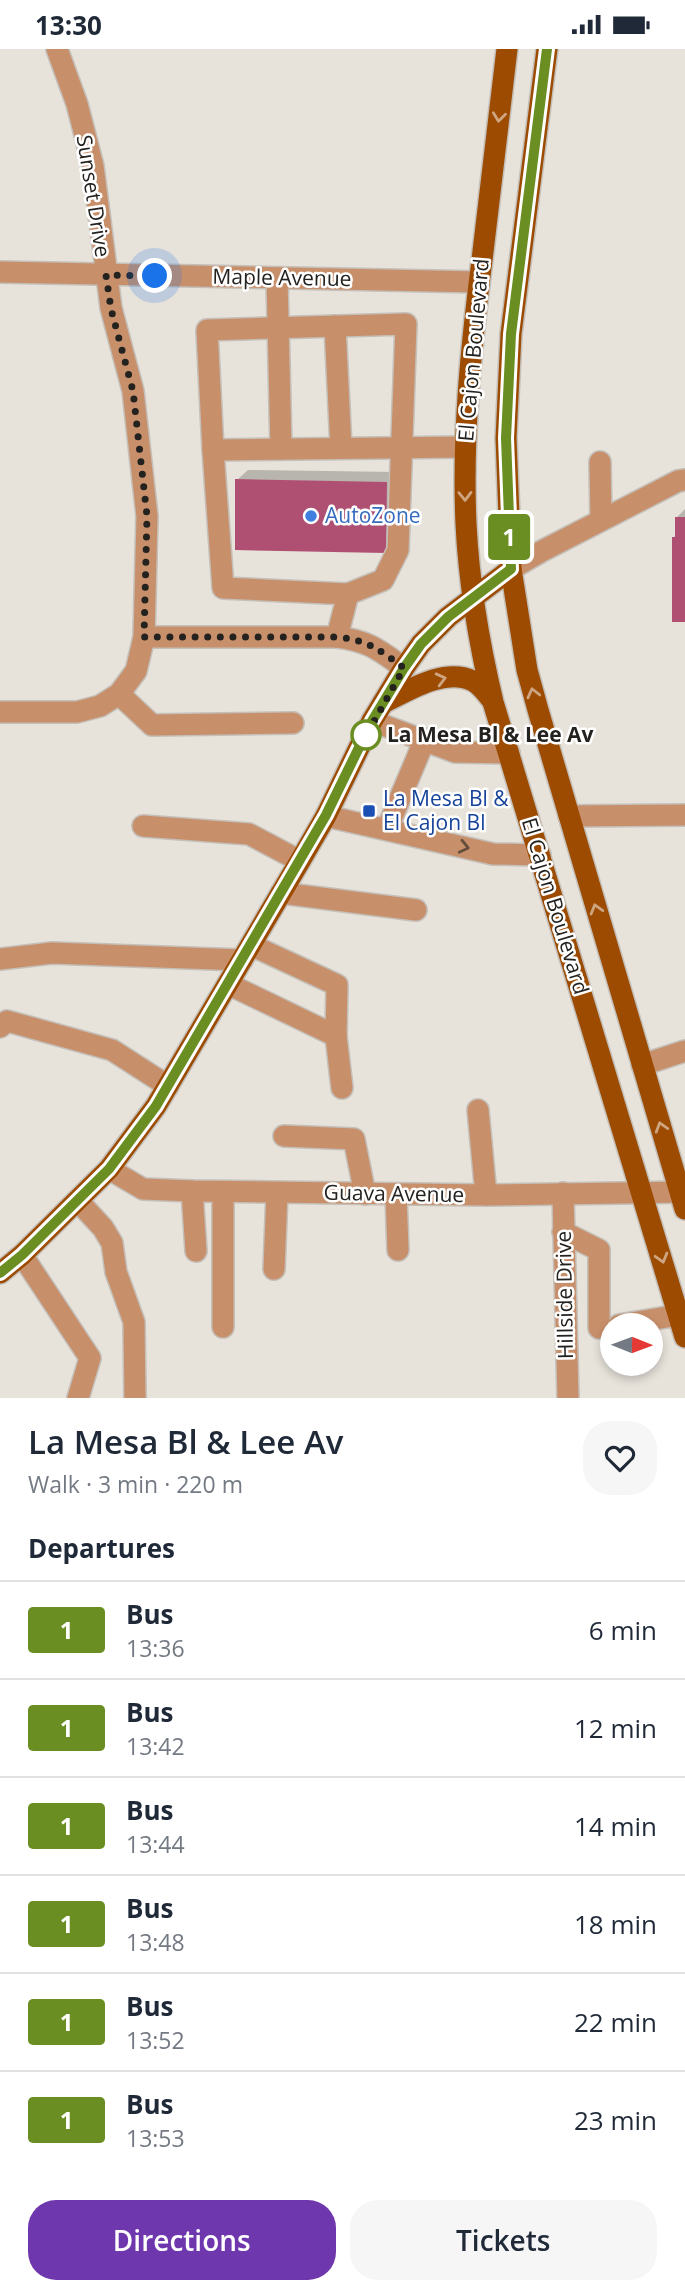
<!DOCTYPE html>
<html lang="en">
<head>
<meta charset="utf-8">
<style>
  body { margin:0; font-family:"Open Sans",sans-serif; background:#f6f6f7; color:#1f2937; height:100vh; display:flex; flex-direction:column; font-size:26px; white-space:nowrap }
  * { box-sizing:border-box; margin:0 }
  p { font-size:23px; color:#747a83 }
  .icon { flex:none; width:38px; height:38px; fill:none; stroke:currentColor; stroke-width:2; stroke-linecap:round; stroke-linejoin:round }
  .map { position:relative; height:1349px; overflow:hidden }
  .drawer { display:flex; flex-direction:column; background:#fff; flex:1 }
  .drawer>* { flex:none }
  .badge { padding:0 14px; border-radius:5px; font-size:24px; line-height:46px }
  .needle { width:46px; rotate:91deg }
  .fabs { position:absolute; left:600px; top:1264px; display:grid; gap:14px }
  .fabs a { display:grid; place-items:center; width:63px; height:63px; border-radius:50%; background:#fff; box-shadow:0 4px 10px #0003; font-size:35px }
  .you { position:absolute; width:35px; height:35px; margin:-18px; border:5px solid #fff; border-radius:50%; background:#1a73e8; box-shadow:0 0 0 10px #1a73e833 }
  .map>.badge { position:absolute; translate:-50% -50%; box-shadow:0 0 0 4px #fff }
  h2 { padding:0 28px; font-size:26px; line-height:63px }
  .round { display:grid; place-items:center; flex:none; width:74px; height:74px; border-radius:28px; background:#f6f6f7 }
  .summary { display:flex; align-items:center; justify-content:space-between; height:119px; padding:0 28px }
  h1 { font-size:33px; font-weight:600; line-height:52px }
  .primary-button { display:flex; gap:14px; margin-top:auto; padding:14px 28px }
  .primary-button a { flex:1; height:80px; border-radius:28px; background:#6f37ae; color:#fff; font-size:28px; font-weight:600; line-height:80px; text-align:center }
  .primary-button a+a { background:#f6f6f7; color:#1f2937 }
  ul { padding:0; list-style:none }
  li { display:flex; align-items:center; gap:21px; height:98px; padding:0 28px; border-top:2px solid #e0e1e3 }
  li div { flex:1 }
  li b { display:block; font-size:26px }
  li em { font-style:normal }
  li .badge { min-width:77px; font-weight:700; text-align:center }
  .status { display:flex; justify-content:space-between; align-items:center; height:49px; padding:0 35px; background:#fff; direction:ltr }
  .status svg { height:19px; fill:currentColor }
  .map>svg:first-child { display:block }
</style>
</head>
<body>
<div class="status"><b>13:30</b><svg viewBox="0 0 49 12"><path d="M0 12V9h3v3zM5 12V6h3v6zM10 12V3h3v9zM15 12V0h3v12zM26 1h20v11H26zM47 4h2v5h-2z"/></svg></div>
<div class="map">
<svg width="685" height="1349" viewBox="0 0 685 1349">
  <rect width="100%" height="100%" fill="#e7e2da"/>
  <g fill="#0003">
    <polygon points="248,421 397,423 396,491 385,502 237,431"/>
    <polygon points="685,460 685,571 673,489 676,486 676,469"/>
  </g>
  <g fill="#af5073">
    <polygon points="235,430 387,433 386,504 235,501"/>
    <polygon points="675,468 685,468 685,573 672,573 672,488 675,488"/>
  </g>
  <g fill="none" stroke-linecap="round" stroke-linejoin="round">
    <g stroke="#c4bfb8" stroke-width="24">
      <g id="minor">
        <polyline points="0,223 479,233"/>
        <polyline points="277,229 281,400"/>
        <polyline points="335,277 341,399"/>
        <polyline points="213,401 207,281 406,275 398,501 383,531 348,545"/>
        <polyline points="600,413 601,471"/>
        <polyline points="511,520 542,502 678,432 685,431"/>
        <path d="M144,588H337C369,592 379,601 404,619"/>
        <polyline points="337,588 348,545 223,539 213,401 465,398"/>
        <polyline points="119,645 152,676 293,674"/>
        <polyline points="0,663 77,663 100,657 119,645 136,622 144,588 147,467 133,342 111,259 93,117 77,55 57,0"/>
        <polyline points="372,672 455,703 509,704"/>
        <polyline points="326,767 493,805 540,806"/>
        <polyline points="569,767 685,766"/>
        <polyline points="143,777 249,785 300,812"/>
        <polyline points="387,780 425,690"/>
        <polyline points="281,844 416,861"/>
        <polyline points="251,896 337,936 336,987"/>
        <polyline points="0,910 52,904 242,911"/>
        <polyline points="228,935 336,987 342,1039"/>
        <polyline points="0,978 7,972 112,1001 168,1037"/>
        <polyline points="642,1016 685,1002"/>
        <polyline points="478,1061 486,1146"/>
        <polyline points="284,1087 354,1090 365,1145"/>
        <polyline points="109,1120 143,1140 192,1142 486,1146 685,1143"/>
        <polyline points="192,1142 196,1202"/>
        <polyline points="223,1144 223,1278"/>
        <polyline points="563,1144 568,1349"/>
        <polyline points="396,1146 398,1201"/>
        <polyline points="78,1152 103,1179 112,1194 116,1223 134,1273 135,1349"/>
        <polyline points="563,1183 599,1201 599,1279"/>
        <polyline points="22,1206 90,1309 78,1349"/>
        <polyline points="274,1220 277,1144"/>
        <polyline points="619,1276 679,1266"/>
      </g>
    </g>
    <g stroke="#c4bfb8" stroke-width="24">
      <g id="major">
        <path d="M507,0C499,70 490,140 482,211C471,298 462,386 466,475C469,535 479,594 493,653L685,1288"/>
        <polyline points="547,0 511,285 506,389 511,520 527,621 538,661 685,1160"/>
        <path d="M383,654C408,642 444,618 473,632C481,636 486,644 492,651"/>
        <polyline points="0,1224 22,1206 109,1120 156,1057 300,812 326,767 372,672 404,619 421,595 448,568 511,520"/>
      </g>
    </g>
    <use href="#minor" stroke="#c88f6b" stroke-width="21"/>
    <use href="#major" stroke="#9c4b00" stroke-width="21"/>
  </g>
  <defs><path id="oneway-chevron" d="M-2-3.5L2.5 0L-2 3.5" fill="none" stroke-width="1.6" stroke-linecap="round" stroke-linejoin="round" transform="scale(1.75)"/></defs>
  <g stroke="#cea580">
    <use href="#oneway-chevron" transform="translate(499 68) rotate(97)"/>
    <use href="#oneway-chevron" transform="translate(465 447) rotate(89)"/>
    <use href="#oneway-chevron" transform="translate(441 630) rotate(-14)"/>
    <use href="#oneway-chevron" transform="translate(533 644) rotate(-104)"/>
    <use href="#oneway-chevron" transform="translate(596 860) rotate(-106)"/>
    <use href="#oneway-chevron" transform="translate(661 1078) rotate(-107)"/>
    <use href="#oneway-chevron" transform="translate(662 1209) rotate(74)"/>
  </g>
  <use stroke="#664e3d" href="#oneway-chevron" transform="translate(464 798) rotate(13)"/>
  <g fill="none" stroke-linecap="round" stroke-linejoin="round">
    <g stroke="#fff" stroke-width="16">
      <polyline id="line" points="0,1224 22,1206 109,1120 156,1057 326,766 372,672 404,619 421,595 448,568 511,520 506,389 511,285 547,0"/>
    </g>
    <use href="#line" stroke="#6b8e23" stroke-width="10"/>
    <path stroke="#24221f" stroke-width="7" stroke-dasharray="0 12.6" d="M155,227L106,226L111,260L133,342L147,467L144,588H337C369,591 379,601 404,619L363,692L366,686"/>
  </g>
  <circle fill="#3f7fe0" stroke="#fff" stroke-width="2.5" cx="311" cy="467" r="7"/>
  <circle fill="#fff" stroke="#6b8e23" stroke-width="3.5" cx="366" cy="686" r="14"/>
  <rect fill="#1a4fb4" stroke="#fff" stroke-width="2.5" x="362" y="755" width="14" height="14" rx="3.5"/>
  <g text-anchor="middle" stroke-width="5" stroke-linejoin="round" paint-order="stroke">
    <g font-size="21" fill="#24221f" stroke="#fff">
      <text transform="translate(93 147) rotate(81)" y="7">Sunset Drive</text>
      <text transform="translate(282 229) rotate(1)" y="7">Maple Avenue</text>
      <text transform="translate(474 301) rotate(-85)" y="7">El Cajon Boulevard</text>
      <text transform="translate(555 857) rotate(73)" y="7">El Cajon Boulevard</text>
      <text transform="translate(394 1145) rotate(1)" y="7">Guava Avenue</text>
      <text transform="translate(565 1246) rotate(-91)" y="7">Hillside Drive</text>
    </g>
    <g font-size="21" fill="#366cbe" stroke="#fff" text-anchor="start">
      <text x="325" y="474">AutoZone</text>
    </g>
    <g font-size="21" font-weight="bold" fill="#24221f" stroke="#fff" text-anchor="start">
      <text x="387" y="693">La Mesa Bl &amp; Lee Av</text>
    </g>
    <g font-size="21" fill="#164399" stroke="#fff" text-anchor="start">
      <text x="383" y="757">La Mesa Bl &amp;<tspan x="383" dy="24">El Cajon Bl</tspan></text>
    </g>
  </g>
</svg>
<div class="fabs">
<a><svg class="needle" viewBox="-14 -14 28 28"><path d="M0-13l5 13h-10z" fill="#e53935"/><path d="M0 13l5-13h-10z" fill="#747a83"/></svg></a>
</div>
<div class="you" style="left:155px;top:227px"></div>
<b class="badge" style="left:509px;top:488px;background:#6b8e23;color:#fff">1</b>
</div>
<section class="drawer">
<div class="summary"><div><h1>La Mesa Bl &amp; Lee Av</h1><p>Walk · 3 min · 220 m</p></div><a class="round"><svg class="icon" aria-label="heart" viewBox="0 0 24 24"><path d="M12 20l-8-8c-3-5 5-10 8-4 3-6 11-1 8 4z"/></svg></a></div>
<h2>Departures</h2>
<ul>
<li><span class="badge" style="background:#6b8e23;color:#fff">1</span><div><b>Bus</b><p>13:36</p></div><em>6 min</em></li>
<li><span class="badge" style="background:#6b8e23;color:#fff">1</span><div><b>Bus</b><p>13:42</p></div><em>12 min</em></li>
<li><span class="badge" style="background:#6b8e23;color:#fff">1</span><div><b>Bus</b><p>13:44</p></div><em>14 min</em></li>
<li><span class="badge" style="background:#6b8e23;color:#fff">1</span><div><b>Bus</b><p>13:48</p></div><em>18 min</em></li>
<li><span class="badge" style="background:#6b8e23;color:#fff">1</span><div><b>Bus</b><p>13:52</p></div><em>22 min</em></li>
<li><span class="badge" style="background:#6b8e23;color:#fff">1</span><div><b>Bus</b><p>13:53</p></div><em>23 min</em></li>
</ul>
<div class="primary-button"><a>Directions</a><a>Tickets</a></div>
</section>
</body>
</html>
